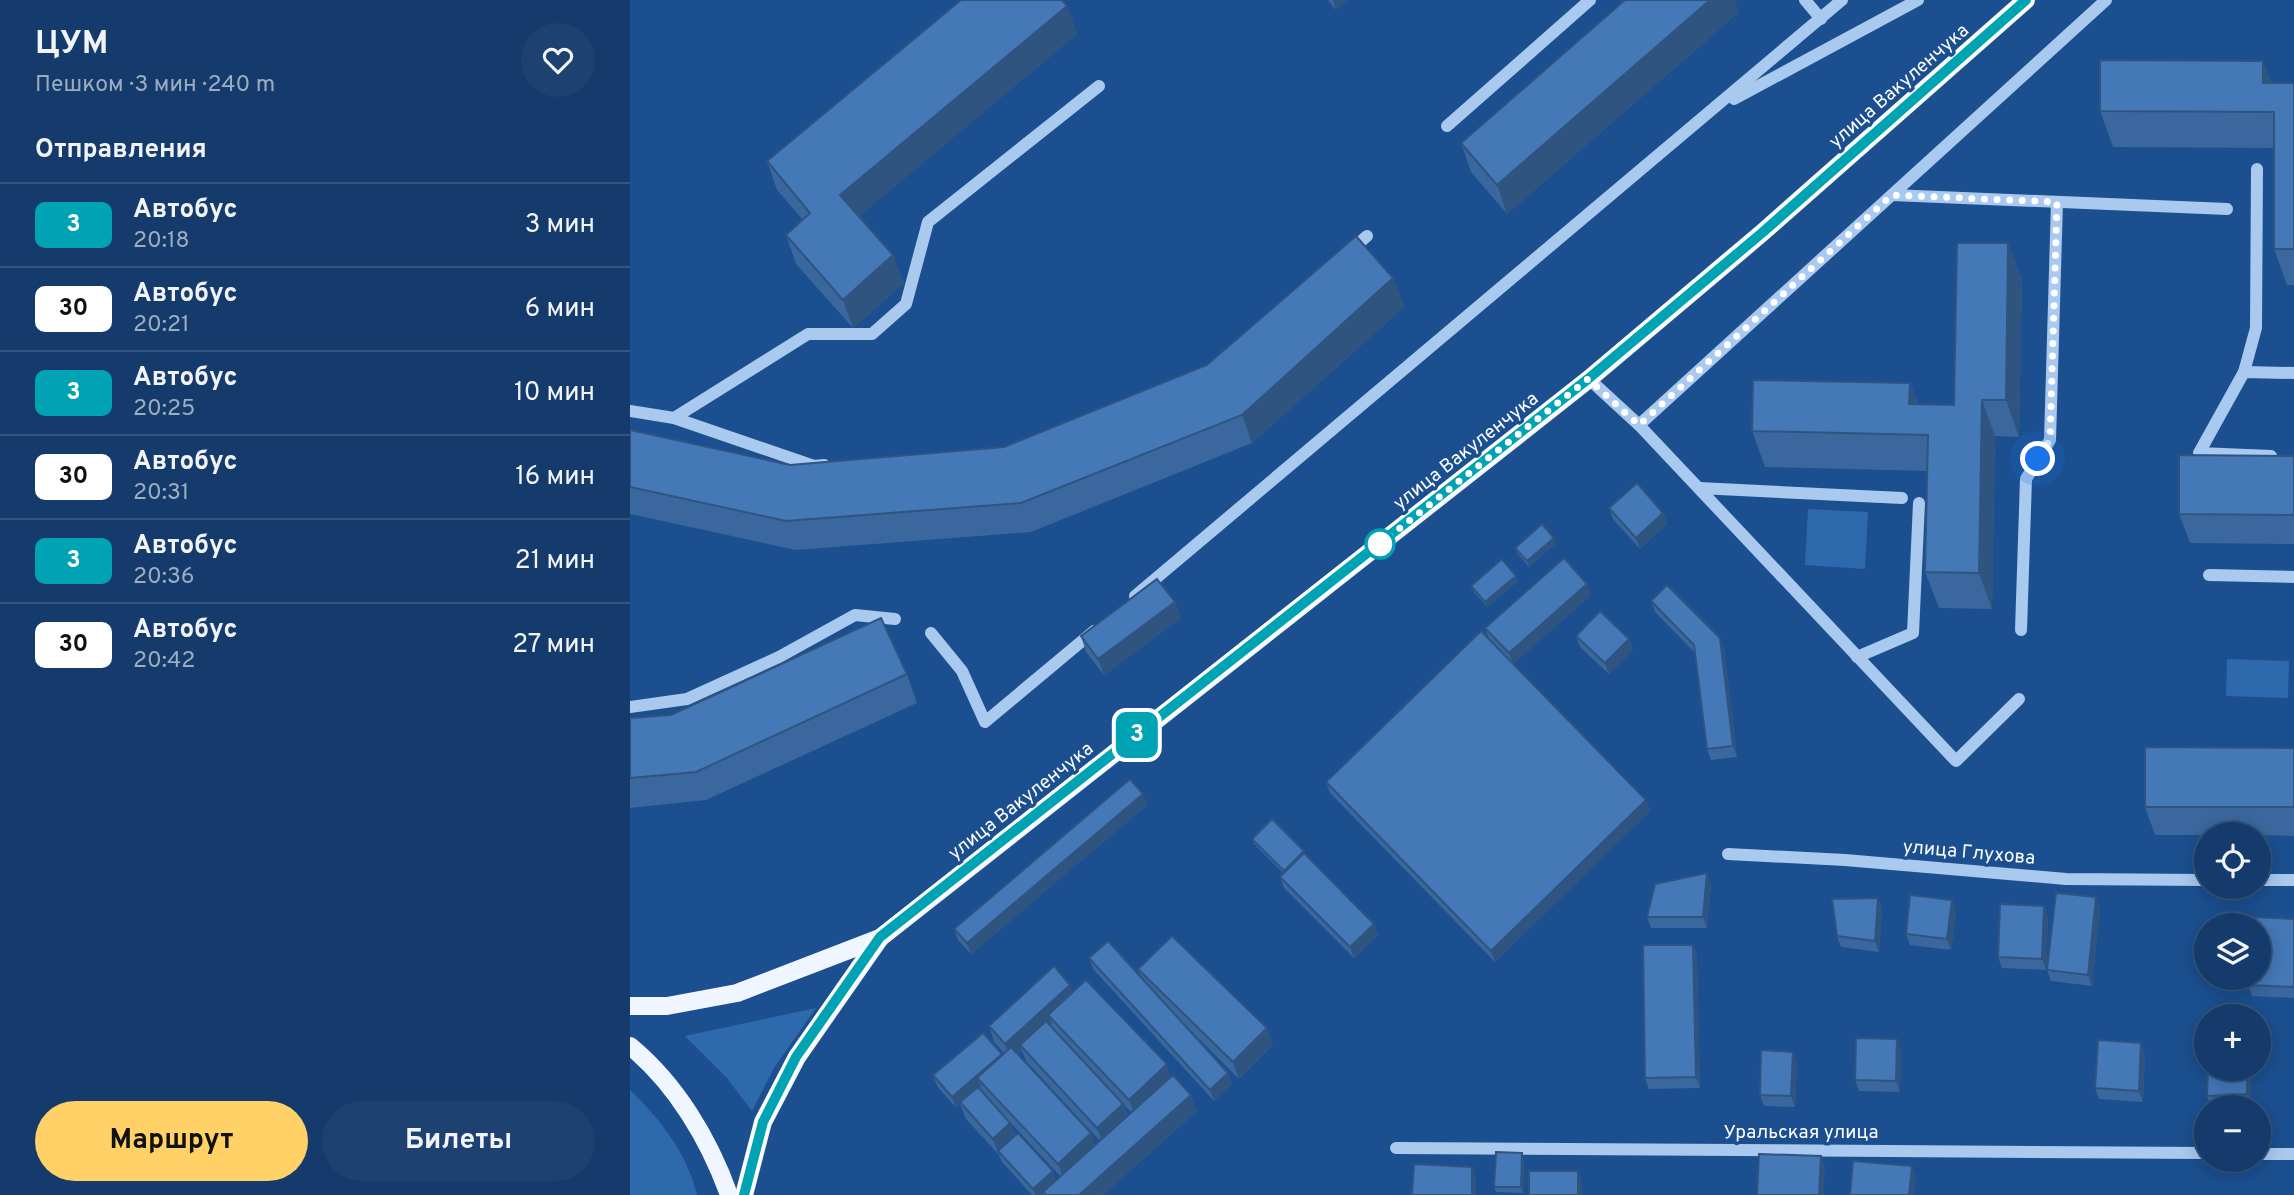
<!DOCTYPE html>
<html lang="ru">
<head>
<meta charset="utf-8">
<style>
  body { margin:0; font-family:Overpass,sans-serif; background:#1d4271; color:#f1f3f6; height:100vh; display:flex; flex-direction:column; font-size:26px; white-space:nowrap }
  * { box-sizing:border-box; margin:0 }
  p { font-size:23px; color:#9dadc1 }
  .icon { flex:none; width:38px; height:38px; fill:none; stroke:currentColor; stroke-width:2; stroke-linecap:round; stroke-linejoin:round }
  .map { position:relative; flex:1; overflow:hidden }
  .drawer { display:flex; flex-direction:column; background:#143b6b; width:630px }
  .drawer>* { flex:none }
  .badge { padding:0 14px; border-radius:10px; font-size:24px; line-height:46px }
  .controls { position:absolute; left:1564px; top:822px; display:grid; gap:14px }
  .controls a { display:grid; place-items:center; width:77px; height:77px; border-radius:50%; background:#143b6b; box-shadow:0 4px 18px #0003,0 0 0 2px #33557e; font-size:35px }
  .you { position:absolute; width:35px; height:35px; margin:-18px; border:5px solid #fff; border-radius:50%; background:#1a73e8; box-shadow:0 0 0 10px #1a73e833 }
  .map>.badge { position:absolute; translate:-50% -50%; box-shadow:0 0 0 4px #fff }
  h2 { padding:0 35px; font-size:26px; line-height:63px }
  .round { display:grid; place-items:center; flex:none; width:74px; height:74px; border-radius:37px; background:#1d4271 }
  .headline { display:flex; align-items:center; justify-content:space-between; height:119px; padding:0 35px }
  h1 { font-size:33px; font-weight:700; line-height:52px }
  .button { display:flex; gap:14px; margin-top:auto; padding:14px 35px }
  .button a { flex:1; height:80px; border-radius:42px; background:#ffd166; color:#111; font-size:28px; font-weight:700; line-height:80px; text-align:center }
  .button a+a { background:#1d4271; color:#f1f3f6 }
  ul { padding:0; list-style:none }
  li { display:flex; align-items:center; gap:21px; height:84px; padding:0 35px; border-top:2px solid #33557e }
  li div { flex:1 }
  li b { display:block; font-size:26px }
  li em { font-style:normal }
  li .badge { min-width:77px; font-weight:700; text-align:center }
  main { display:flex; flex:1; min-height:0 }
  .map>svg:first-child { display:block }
</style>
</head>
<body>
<main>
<section class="drawer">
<div class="headline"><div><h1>ЦУМ</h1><p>Пешком · 3 мин · 240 m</p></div><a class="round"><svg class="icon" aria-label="heart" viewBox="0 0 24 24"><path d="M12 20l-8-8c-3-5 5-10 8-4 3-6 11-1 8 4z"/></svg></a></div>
<h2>Отправления</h2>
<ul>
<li><span class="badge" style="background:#00a3b4;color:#fff">3</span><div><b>Автобус</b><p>20:18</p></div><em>3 мин</em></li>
<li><span class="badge" style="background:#fff;color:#111">30</span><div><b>Автобус</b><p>20:21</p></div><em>6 мин</em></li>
<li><span class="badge" style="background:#00a3b4;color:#fff">3</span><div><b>Автобус</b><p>20:25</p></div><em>10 мин</em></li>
<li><span class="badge" style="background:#fff;color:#111">30</span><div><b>Автобус</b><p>20:31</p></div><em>16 мин</em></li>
<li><span class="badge" style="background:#00a3b4;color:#fff">3</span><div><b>Автобус</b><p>20:36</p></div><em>21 мин</em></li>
<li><span class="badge" style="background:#fff;color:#111">30</span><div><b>Автобус</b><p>20:42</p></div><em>27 мин</em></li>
</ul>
<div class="button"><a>Маршрут</a><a>Билеты</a></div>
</section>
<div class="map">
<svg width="1664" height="1195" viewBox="0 0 1664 1195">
  <rect width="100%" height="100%" fill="#1b4f8f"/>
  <g fill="#2e69ad">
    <polygon points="1178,509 1238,512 1235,569 1175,565"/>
    <polygon points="1597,659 1659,661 1658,698 1596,696"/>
    <polygon points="186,1008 144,1068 122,1111 96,1077 55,1036"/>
    <path d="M0,1090C30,1119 57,1153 67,1195H0Z"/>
  </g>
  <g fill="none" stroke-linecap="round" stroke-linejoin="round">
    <g stroke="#a9c9ee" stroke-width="12">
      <polyline points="1175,0 1191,19"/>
      <polyline points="1104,99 1288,0"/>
      <polyline points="817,126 960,0"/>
      <polyline points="1262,195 1597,209"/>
      <polyline points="720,251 737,236"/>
      <polyline points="1614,372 1626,328 1627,169"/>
      <polyline points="959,379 1009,425 1326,761 1389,699"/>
      <polyline points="0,411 44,418 184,466 194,465"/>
      <polyline points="44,418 178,334 242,334 276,304 298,222 469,86"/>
      <polyline points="1009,425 1476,0"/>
      <polyline points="1641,456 1569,453 1614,372 1664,373"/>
      <polyline points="1069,488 1272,498"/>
      <polyline points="1579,575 1664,577"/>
      <polyline points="505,596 1212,0"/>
      <polyline points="1391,630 1396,479 1420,440 1427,202"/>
      <polyline points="301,633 332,671 355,722 464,631"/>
      <polyline points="1227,657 1283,633 1289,503"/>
      <polyline points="0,707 57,699 149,657 225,615 265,619"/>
      <polyline points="1098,854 1215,860 1436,879 1577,880"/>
      <polyline points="1629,880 1664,880"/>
      <polyline points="766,1148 1577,1153"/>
      <polyline points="1629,1154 1664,1154"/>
    </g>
    <g stroke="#f0f6ff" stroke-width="18">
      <polyline points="0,1006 37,1006 107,993 250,938"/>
      <path d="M0,1046C46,1084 79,1139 99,1195"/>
      <polyline points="114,1195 133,1122 167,1057 250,938 959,379 1133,232 1396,0"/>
    </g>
  </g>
  <g fill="#3a679d" fill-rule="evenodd">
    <polygon points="698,0 717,0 706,10"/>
    <polygon points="437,6 447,34 229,216 274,283 223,328 166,264 156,235 173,220 147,190 137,161"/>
    <polygon points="1109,12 877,214 841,172 831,143"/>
    <polygon points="1633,61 1641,83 1664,83 1664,285 1657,285 1644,249 1644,148 1483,147 1470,111"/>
    <polygon points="1378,243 1392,280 1389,437 1365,436 1362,609 1309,608 1295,572 1297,471 1135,467 1122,431 1280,383 1288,404 1324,405"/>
    <polygon points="763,278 774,307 622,443 401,532 166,550 0,514 0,430 160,465 374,447 577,365"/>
    <polygon points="1664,456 1664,544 1560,543 1549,514"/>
    <polygon points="979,508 1033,513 1037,524 1010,549 983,519"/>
    <polygon points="926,543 899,567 887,553 885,548"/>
    <polygon points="888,581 857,607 843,591 841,586"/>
    <polygon points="957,584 961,595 883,664 1016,800 1020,811 865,962 700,793 696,782 871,651 859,639 855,628"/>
    <polygon points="1021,601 1094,649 1107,757 1081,760 1077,749 1065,653 1025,612"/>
    <polygon points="545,602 551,618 474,675 456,652 451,636"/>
    <polygon points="946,636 999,639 1003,650 979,674 950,647"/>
    <polygon points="277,674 287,703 76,800 0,808 0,718 41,715"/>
    <polygon points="1664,748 1664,836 1629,835 1525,835 1515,807"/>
    <polygon points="513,794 517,805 341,954 328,940 324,929"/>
    <polygon points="622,839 674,851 675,855 744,924 748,935 724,958 654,888 650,877 653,873 624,844"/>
    <polygon points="1077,873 1081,884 1077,928 1021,928 1017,917"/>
    <polygon points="1248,898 1252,909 1249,952 1211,947 1207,936"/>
    <polygon points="1322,900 1326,911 1321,950 1280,945 1276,934"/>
    <polygon points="1470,908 1462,986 1421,981 1417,970"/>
    <polygon points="1418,917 1416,970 1372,968 1368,957"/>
    <polygon points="1664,919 1664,998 1622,996 1618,985"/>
    <polygon points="1063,945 1067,956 1070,1088 1019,1089 1015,1078"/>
    <polygon points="459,958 512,979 508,969 637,1028 643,1045 609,1079 548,1018 598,1073 602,1084 584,1101 463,969"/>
    <path d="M443,992L541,1077L567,1111L473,1195H402L372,1162L369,1155L336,1119L330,1104L326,1108L307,1086L303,1075L372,1055L374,1053L364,1042L359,1026ZM392,1051L396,1061L470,1141L465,1145L461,1133L388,1055ZM493,1104L501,1112L498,1116ZM380,1122L430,1176L426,1180L385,1136Z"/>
    <polygon points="1271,1050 1270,1092 1229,1091 1225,1080"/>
    <polygon points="1515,1054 1513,1102 1469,1099 1465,1088"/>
    <polygon points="1167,1063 1165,1107 1134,1106 1130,1095"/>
    <polygon points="1578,1069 1620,1069 1621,1105 1581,1107 1577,1096"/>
    <polygon points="892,1153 894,1158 893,1193 866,1192 864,1187"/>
  </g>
  <g fill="#305480">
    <polygon points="703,0 717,0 706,10"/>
    <polygon points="1080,0 1105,0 1109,12 877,214 867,185"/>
    <polygon points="437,6 447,34 221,223 210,195"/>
    <polygon points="1633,61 1646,97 1633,83"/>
    <polygon points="1378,243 1392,280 1389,437 1376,400"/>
    <polygon points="263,255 274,283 223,328 213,300"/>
    <polygon points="763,278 774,307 622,443 612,415"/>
    <polygon points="1280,383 1293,419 1279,404"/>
    <polygon points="1352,400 1365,436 1362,609 1349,573"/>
    <polygon points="1033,513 1037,524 1010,549 1006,538"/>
    <polygon points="924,538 926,543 899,567 897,561"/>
    <polygon points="886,576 888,581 857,607 855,602"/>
    <polygon points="957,584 961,595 883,664 879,653"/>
    <polygon points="545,602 551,618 474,675 468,659"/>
    <polygon points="1090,638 1094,649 1107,757 1103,746"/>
    <polygon points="999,639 1003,650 979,674 975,663"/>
    <polygon points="513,794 517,805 341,954 337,943"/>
    <polygon points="1016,800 1020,811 865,962 861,951"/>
    <polygon points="1077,873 1081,884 1077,928 1073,917"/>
    <polygon points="1466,897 1470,908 1462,986 1458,975"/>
    <polygon points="1248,898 1252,909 1249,952 1245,941"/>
    <polygon points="1322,900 1326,911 1321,950 1317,939"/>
    <polygon points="1414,906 1418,917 1416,970 1412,959"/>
    <polygon points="744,924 748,935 724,958 720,947"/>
    <polygon points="1063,945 1067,956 1070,1088 1066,1077"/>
    <polygon points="440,985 446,1001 418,1015 422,1023 393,1049 390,1045 392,1051 381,1060 375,1044"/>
    <polygon points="637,1028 643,1045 609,1079 603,1062"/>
    <polygon points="1267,1039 1271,1050 1270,1092 1266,1081"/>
    <polygon points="1511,1043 1515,1054 1513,1102 1509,1091"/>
    <polygon points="1163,1052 1167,1063 1165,1107 1161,1096"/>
    <polygon points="372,1054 353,1085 347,1078 351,1087 326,1108 322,1097"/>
    <polygon points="537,1064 542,1080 505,1116 499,1100"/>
    <polygon points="1617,1069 1620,1069 1621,1071 1621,1105 1617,1094"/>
    <polygon points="598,1073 602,1084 584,1101 580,1090"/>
    <polygon points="561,1095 567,1111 473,1195 449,1195"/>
    <polygon points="493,1104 499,1120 473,1144 467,1128"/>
    <polygon points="380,1123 386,1139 368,1151 369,1155 363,1139"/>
    <polygon points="461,1133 467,1149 434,1180 428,1164"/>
    <polygon points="892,1153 894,1158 893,1193 891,1187"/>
    <polygon points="1191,1156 1195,1167 1194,1195 1189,1195"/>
    <polygon points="1282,1166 1286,1177 1284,1195 1279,1195"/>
    <polygon points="842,1167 846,1178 846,1195 842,1195"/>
    <polygon points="423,1171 427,1182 413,1192 413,1195 405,1195 403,1189"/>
    <polygon points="948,1171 952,1182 952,1195 948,1195"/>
  </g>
  <g fill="#4478b7" stroke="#305480" stroke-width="2">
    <polygon points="331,0 432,0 437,6 210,195 263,255 213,300 156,235 180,213 137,161"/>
    <polygon points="995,0 1080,0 867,185 831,143"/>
    <polygon points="1470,60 1633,61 1633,83 1664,83 1664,249 1644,249 1644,112 1470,111"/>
    <polygon points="726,236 763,278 612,415 391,503 156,521 0,487 0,430 160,465 374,447 577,365"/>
    <polygon points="1327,243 1378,243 1376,400 1352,400 1349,573 1295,572 1298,435 1122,431 1123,380 1280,383 1279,404 1324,405"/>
    <polygon points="1549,455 1664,456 1664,515 1549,514"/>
    <polygon points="1007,483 1033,513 1006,538 979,508"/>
    <polygon points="912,524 924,538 897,561 885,548"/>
    <polygon points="934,558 957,584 879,653 855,628"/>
    <polygon points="872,559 886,576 855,602 841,586"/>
    <polygon points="527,579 545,602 468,659 451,636"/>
    <polygon points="1037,585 1090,638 1103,746 1077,749 1064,645 1021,601"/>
    <polygon points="970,611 999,639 975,663 946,636"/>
    <polygon points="251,618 277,674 66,772 0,778 0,718 41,715"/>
    <polygon points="851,631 1016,800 861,951 696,782"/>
    <polygon points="1515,747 1664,748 1664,807 1515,807"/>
    <polygon points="500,779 513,794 337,943 324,929"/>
    <polygon points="642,819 674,851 654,871 622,839"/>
    <polygon points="674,853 744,924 720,947 650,877"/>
    <polygon points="1077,873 1073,917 1017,917 1025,884"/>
    <polygon points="1426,893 1466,897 1458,975 1417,970"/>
    <polygon points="1280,895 1322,900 1317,939 1276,934"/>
    <polygon points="1248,898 1245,941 1207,936 1202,899"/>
    <polygon points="1370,904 1414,906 1412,959 1368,957"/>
    <polygon points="1621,917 1664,919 1664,987 1618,985 1618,978 1629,978 1629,926 1620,926"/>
    <polygon points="542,936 637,1028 603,1062 508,969"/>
    <polygon points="478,941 598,1073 580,1090 459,958"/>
    <polygon points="1013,945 1063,945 1066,1077 1015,1078"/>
    <polygon points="424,966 440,985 375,1044 359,1026"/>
    <polygon points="456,980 537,1064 499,1100 418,1015"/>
    <polygon points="416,1021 493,1104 467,1128 390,1045"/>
    <polygon points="353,1033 372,1054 322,1097 303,1075"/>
    <polygon points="1226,1038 1267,1039 1266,1081 1225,1080"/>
    <polygon points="1468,1040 1511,1043 1509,1091 1465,1088"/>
    <polygon points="381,1047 461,1133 428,1164 347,1078"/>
    <polygon points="1131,1050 1163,1052 1161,1096 1130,1095"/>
    <polygon points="1578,1069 1617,1069 1617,1094 1577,1096"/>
    <polygon points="543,1075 561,1095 449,1195 416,1195 413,1192"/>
    <polygon points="348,1087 380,1123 363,1139 330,1102"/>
    <polygon points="388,1133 423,1171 403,1189 368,1151"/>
    <polygon points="866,1152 892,1153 891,1187 864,1187"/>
    <polygon points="1129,1154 1191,1156 1189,1195 1127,1195"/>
    <polygon points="1223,1161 1282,1166 1279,1195 1220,1195"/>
    <polygon points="784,1164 842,1167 842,1195 782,1195"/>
    <rect x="899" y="1171" width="49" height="24"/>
  </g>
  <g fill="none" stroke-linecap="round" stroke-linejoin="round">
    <g stroke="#fff" stroke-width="16">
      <polyline id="line" points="114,1195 133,1122 166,1057 250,937 958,379 1133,232 1396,0"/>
    </g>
    <use href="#line" stroke="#00a3b4" stroke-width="10"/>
    <polyline stroke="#fff" stroke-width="7" stroke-dasharray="0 12.6" points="750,544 958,379 1009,425 1262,195 1427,202 1420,440 1408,459"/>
  </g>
  <circle fill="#fff" stroke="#00a3b4" stroke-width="3.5" cx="750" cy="544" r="14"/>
  <g text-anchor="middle" stroke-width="7" stroke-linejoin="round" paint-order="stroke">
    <g font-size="19" fill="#fff" stroke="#1b4f8f">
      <text transform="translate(1268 85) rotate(-41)" y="7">улица Вакуленчука</text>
      <text transform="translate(835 450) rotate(-38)" y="7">улица Вакуленчука</text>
      <text transform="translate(390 800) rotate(-38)" y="7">улица Вакуленчука</text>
      <text transform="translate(1339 851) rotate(5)" y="7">улица Глухова</text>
      <text x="1171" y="1138">Уральская улица</text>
    </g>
  </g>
</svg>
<div class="controls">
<a><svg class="icon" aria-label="locate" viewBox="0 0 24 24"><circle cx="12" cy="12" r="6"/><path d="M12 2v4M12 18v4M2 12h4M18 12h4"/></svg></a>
<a><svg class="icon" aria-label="layers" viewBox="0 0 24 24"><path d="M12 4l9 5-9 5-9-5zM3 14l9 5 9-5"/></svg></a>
<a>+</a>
<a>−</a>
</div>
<div class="you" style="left:1408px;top:459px"></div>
<b class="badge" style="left:507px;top:735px;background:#00a3b4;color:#fff">3</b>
</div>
</main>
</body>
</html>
